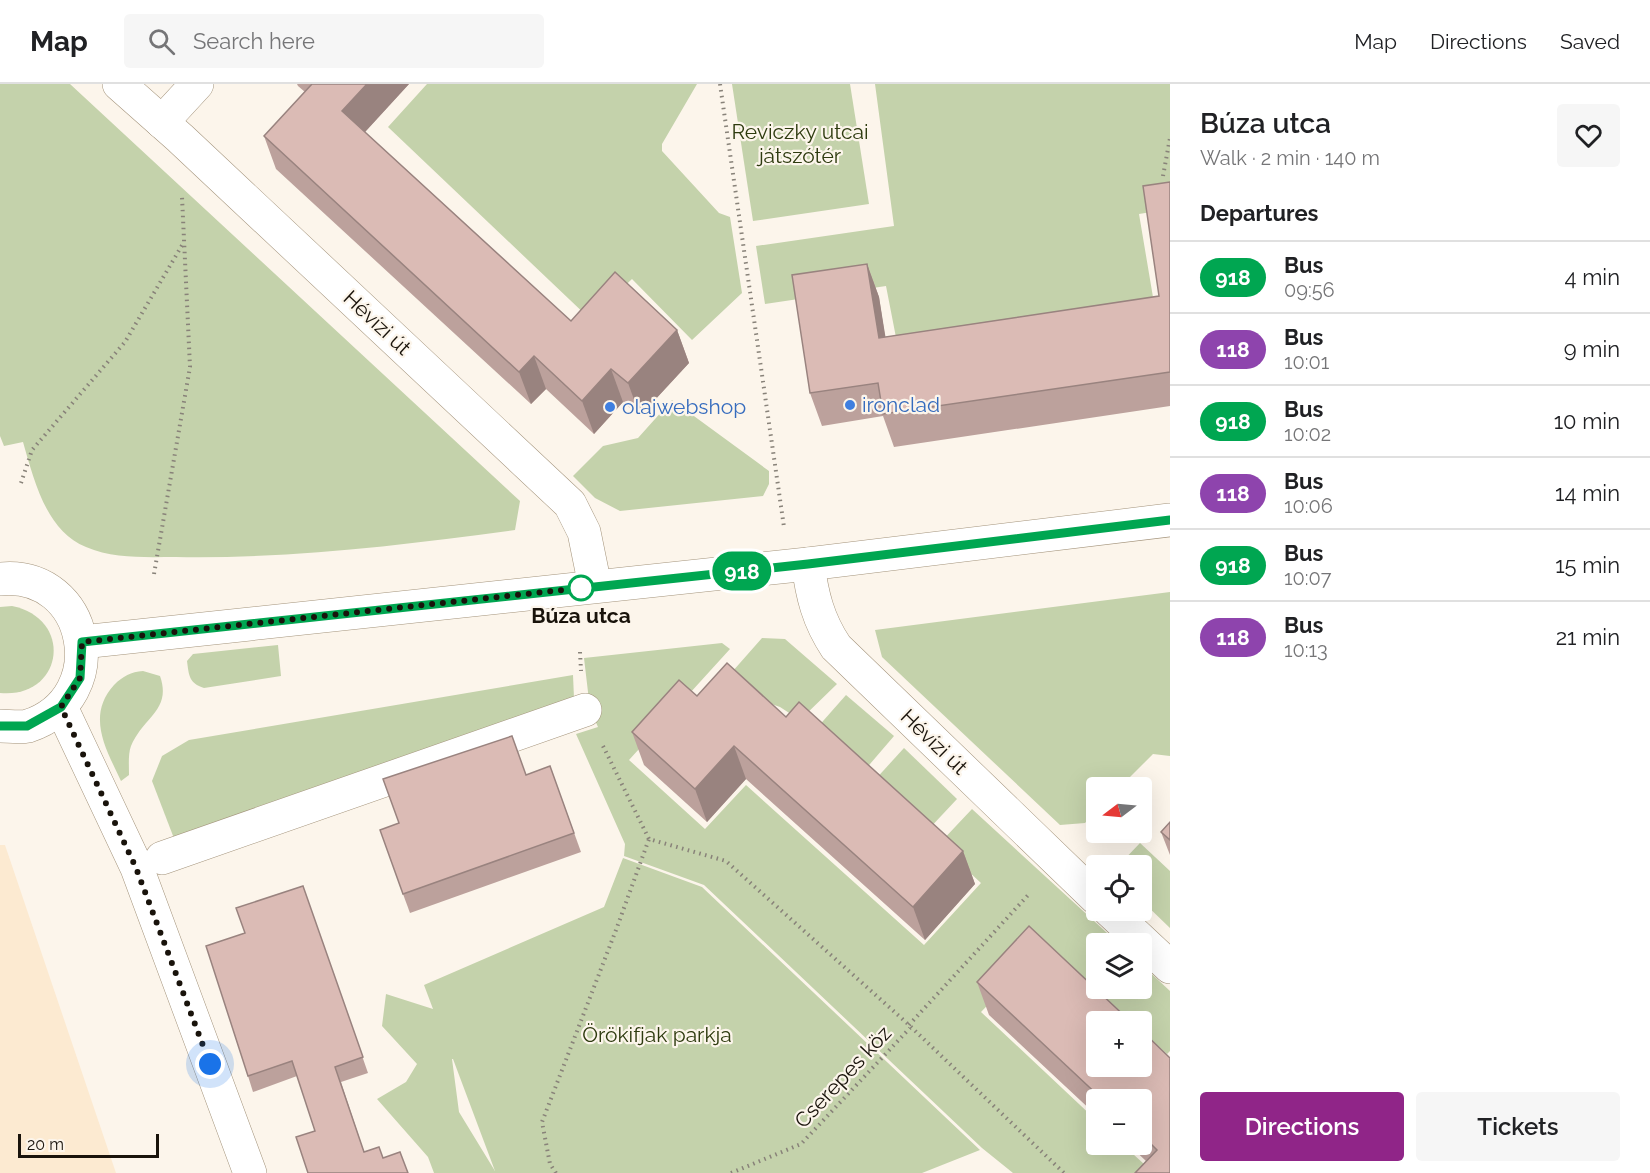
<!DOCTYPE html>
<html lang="en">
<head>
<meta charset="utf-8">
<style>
  body { margin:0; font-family:Raleway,sans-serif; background:#f6f6f6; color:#202124; height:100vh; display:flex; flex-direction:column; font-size:22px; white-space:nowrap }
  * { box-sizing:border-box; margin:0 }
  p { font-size:20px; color:#757577 }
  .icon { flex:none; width:33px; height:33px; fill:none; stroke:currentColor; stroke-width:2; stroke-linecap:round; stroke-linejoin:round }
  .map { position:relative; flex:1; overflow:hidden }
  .panel { display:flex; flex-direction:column; background:#fff; width:480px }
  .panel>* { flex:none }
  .badge { padding:0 12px; border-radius:20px; font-size:21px; line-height:39px }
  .needle { width:39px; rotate:254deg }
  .fabs { position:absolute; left:1086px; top:693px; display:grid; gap:12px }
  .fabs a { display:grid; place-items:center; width:66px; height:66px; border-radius:6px; background:#fff; box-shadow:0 6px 24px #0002; font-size:30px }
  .scale { position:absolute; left:18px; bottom:15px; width:141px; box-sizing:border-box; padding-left:6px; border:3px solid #19130b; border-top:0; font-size:16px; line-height:21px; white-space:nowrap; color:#19130b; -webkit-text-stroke:4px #fcf5eb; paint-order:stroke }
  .you { position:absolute; width:30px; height:30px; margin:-15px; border:4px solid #fff; border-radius:50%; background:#1a73e8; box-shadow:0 0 0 9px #1a73e833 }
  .map>.badge { position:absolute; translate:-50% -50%; box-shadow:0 0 0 3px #fff }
  h2 { padding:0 30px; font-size:22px; line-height:54px }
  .round { display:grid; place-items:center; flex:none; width:63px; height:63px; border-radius:6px; background:#f6f6f6 }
  .headline { display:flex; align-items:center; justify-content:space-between; height:102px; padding:0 30px }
  h1 { font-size:28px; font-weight:600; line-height:45px }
  .cta { display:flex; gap:12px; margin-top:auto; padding:12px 30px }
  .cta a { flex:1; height:69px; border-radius:6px; background:#902588; color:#fff; font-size:24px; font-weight:600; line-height:69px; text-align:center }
  .cta a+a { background:#f6f6f6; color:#202124 }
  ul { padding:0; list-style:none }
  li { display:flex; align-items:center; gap:18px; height:72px; padding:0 30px; border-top:2px solid #e0e0e0 }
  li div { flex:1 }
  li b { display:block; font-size:22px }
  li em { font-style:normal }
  li .badge { min-width:66px; font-weight:700; text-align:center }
  header { display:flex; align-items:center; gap:36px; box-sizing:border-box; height:84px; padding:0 30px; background:#fff; border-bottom:2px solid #e0e0e0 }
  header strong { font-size:28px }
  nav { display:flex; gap:33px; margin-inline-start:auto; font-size:21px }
  .search { width:420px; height:54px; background:#f6f6f6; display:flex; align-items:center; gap:15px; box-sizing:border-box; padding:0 21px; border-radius:6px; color:#757577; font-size:22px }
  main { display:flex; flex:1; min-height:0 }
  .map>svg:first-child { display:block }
</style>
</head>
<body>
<header>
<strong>Map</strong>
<div class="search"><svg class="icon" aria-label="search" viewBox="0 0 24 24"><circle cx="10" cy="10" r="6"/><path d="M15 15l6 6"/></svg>Search here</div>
<nav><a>Map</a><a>Directions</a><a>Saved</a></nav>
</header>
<main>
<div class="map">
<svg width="1170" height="1089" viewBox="0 0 1170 1089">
  <rect width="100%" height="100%" fill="#fcf5eb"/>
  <polygon fill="#fcead1" points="0,761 5,761 116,1089 0,1089"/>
  <g fill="#c4d2ab" fill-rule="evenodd">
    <path d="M0,0H70L520,417L515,446C403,461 289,475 176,473C146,473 114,475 86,463C46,447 34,396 23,358L4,362L0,352Z"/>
    <polygon points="427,0 697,0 662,60 662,67 719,129 730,133 742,209 692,256 632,195 590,235 388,43"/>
    <polygon points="732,0 850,0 869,120 753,137"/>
    <polygon points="875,0 1170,0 1170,125 1139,130 1156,231 900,274 886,202 765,220 756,162 894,142"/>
    <polygon points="672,316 769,387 769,400 763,412 620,427 595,414 573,392 603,362 638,354"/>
    <polygon points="1170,508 1170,672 1153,670 1120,703 1096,704 1096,727 1085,739 1060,741 882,573 875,546"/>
    <path d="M12,522C75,535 63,615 0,609V523Z"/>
    <polygon points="762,554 785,555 837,600 800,636 780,623 763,617 732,588"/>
    <polygon points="722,559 730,565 629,676 705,745 746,701 924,861 981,799 939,760 972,725 1118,859 1096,860 1096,893 1086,904 1042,865 981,928 1096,1036 1096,1060 1123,1061 1154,1089 1013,1089 982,1064 704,801 624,772 625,760 576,650 598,643 590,625 584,574"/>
    <path d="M278,561L281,592L204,604C189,599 189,592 187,577L193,570Z"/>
    <path d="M143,587L160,592C172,626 143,633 131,662C128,670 129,682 129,691L121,697C106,665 86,632 114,601C123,592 131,588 143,587Z"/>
    <polygon points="573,591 574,614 175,757 152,697 162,672 189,656"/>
    <polygon points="846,611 894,652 864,687 816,645"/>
    <polygon points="904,664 957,715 927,747 873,698"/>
    <polygon points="1140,759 1170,787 1170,844 1142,817 1142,782 1119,781"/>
    <path d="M623,774L702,803L980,1066L922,1089H434L428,1073L377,1015L406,998L417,980L382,942L386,910L433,925L424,901L604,823ZM452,975H453L495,1087L459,1028Z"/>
    <polygon points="1142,881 1170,907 1170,967 1167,970 1142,947 1142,938 1131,937 1102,910 1107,905 1142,904"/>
  </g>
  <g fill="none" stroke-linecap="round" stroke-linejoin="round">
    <g stroke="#a4947c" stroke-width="34">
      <g id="minor">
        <polyline points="119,0 180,54 570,420 584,448 595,502"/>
        <polyline points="162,38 197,0"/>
        <path d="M808,480C812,511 818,536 836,563L1096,814"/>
        <path d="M0,495C90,486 114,614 28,642C20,644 8,642 0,642"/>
        <polyline points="82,558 808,480 1170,436"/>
        <polyline points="61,623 137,784 250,1089"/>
        <polyline points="162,774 585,626"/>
        <polyline points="1109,826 1170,883"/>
      </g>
    </g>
    <g stroke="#888279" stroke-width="4" stroke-dasharray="1.5 4.5" stroke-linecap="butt">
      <polyline points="720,0 784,443"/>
      <polyline points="1163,92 1170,54"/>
      <polyline points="21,399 32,366 125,258 184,158"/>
      <polyline points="154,490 190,283 182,113"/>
      <polyline points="580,568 581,587"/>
      <polyline points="603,662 649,755 726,777 909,941 1064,1089"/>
      <polyline points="909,941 1030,809"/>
      <polyline points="556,1089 550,1080 542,1038 616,846 649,755"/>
      <polyline points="731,1089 801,1060 910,944"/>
    </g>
    <use href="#minor" stroke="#fff" stroke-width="33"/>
  </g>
  <g fill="#bca19c">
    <polygon points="297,0 409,0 365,48 571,237 677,246 689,279 640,332 623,318 594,350 546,305 531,320 276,85 264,52 305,8 298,2"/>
    <polygon points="1170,98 1170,322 894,363 883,332 822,342 810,309 867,180 879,213 885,253 1159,212"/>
    <polygon points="697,612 786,633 963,767 975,800 925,856 746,695 707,738 644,681 632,648"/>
    <polygon points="550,682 581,768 410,829 403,810 399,739"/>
    <polygon points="1170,738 1170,771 1161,748"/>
    <polygon points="303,802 368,989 341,998 364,1068 383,1074 408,1089 315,1047 297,992 253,1008 248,992"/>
    <polygon points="977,898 1170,974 1170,1089 1146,1077 1128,1060 1142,1060 1142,1016 1096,1016 1096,1031 989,931"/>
  </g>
  <g fill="#99837f">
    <polygon points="367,0 409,0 354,60 342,27"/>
    <polygon points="867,180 879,213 891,287 879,254"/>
    <polygon points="677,246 689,279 640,332 628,299"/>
    <polygon points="534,272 546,305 531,320 519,288"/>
    <polygon points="611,285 623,318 594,350 582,317"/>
    <polygon points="734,662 746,695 707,738 695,705"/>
    <polygon points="963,767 975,800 925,856 913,823"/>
  </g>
  <g fill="#dbbbb5" stroke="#99837f" stroke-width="1.5">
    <polygon points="312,0 367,0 342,27 571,237 615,188 677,246 628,299 611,285 582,317 534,272 519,288 264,52"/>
    <polygon points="1170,98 1170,288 883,330 878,299 810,309 792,191 867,180 879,254 1159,212 1143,102"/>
    <polygon points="727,579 786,633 799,618 963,767 913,823 734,662 695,705 632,648 679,596 697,612"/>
    <polygon points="512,652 526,691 550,682 574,749 403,810 380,746 399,739 383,695"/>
    <polygon points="1170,738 1170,756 1161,748"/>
    <polygon points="303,802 363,973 335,983 364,1068 379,1063 383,1074 400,1068 408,1089 308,1089 296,1053 315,1047 292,977 248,992 206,862 245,849 236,824"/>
    <polygon points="1029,842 1131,938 1096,938 1096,982 1142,982 1142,947 1170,974 1170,1089 1135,1089 1157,1066 1142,1051 1142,1016 1103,1016 977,898"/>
  </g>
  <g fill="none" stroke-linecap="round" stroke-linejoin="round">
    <g stroke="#fff" stroke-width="14">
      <polyline id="line" points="0,642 27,642 61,623 80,594 82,558 808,480 1170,436"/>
    </g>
    <use href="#line" stroke="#00a651" stroke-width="9"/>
    <polyline stroke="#19130b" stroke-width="6" stroke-dasharray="0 10.8" points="210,980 136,784 61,623 80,594 82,558 581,504"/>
  </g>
  <g fill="#3f7fe0" stroke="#fcf5eb" stroke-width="2">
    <circle cx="850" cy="321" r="6"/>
    <circle cx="610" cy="323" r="6"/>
  </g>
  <circle fill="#fff" stroke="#00a651" stroke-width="3" cx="581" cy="504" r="12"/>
  <g text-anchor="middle" stroke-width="4.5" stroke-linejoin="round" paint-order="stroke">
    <g font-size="21" fill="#2e3b0f" stroke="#fcf5eb">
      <text x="800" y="55">Reviczky utcai<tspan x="800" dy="24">játszótér</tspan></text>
      <text x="657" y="958">Örökifjak parkja</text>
    </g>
    <g font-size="21" fill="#19130b" stroke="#fcf5eb">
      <text transform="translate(377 239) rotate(43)" y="7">Hévízi út</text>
      <text transform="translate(934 658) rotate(44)" y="7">Hévízi út</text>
      <text transform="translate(843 993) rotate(-47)" y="7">Cserepes köz</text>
    </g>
    <g font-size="21" fill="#366cbe" stroke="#fcf5eb" text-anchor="start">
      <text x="862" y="328">ironclad</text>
      <text x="622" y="330">olajwebshop</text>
    </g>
    <g font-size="21" font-weight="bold" fill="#19130b" stroke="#fcf5eb">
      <text x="581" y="539">Búza utca</text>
    </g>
  </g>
</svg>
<div class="fabs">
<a><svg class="needle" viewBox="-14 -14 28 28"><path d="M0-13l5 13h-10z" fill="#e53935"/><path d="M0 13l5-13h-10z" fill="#757577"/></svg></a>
<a><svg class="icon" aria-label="locate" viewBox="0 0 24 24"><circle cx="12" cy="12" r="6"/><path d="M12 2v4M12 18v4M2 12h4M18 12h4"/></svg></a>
<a><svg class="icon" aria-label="layers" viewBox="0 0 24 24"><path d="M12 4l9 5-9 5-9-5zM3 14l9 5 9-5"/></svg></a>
<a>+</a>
<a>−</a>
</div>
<div class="scale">20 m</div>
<div class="you" style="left:210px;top:980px"></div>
<b class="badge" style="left:742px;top:487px;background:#00a651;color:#fff">918</b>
</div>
<section class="panel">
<div class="headline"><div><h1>Búza utca</h1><p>Walk · 2 min · 140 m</p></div><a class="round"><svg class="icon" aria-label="heart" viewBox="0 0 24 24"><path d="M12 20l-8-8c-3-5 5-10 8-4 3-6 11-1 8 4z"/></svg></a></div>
<h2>Departures</h2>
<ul>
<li><span class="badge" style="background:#00a651;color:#fff">918</span><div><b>Bus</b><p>09:56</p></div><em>4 min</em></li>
<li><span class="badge" style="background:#8e44ad;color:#fff">118</span><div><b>Bus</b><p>10:01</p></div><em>9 min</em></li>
<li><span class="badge" style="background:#00a651;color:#fff">918</span><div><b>Bus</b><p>10:02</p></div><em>10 min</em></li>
<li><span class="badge" style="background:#8e44ad;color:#fff">118</span><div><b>Bus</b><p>10:06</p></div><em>14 min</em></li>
<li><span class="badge" style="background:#00a651;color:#fff">918</span><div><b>Bus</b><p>10:07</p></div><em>15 min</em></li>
<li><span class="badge" style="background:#8e44ad;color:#fff">118</span><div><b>Bus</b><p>10:13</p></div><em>21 min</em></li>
</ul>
<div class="cta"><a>Directions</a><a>Tickets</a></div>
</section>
</main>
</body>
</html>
